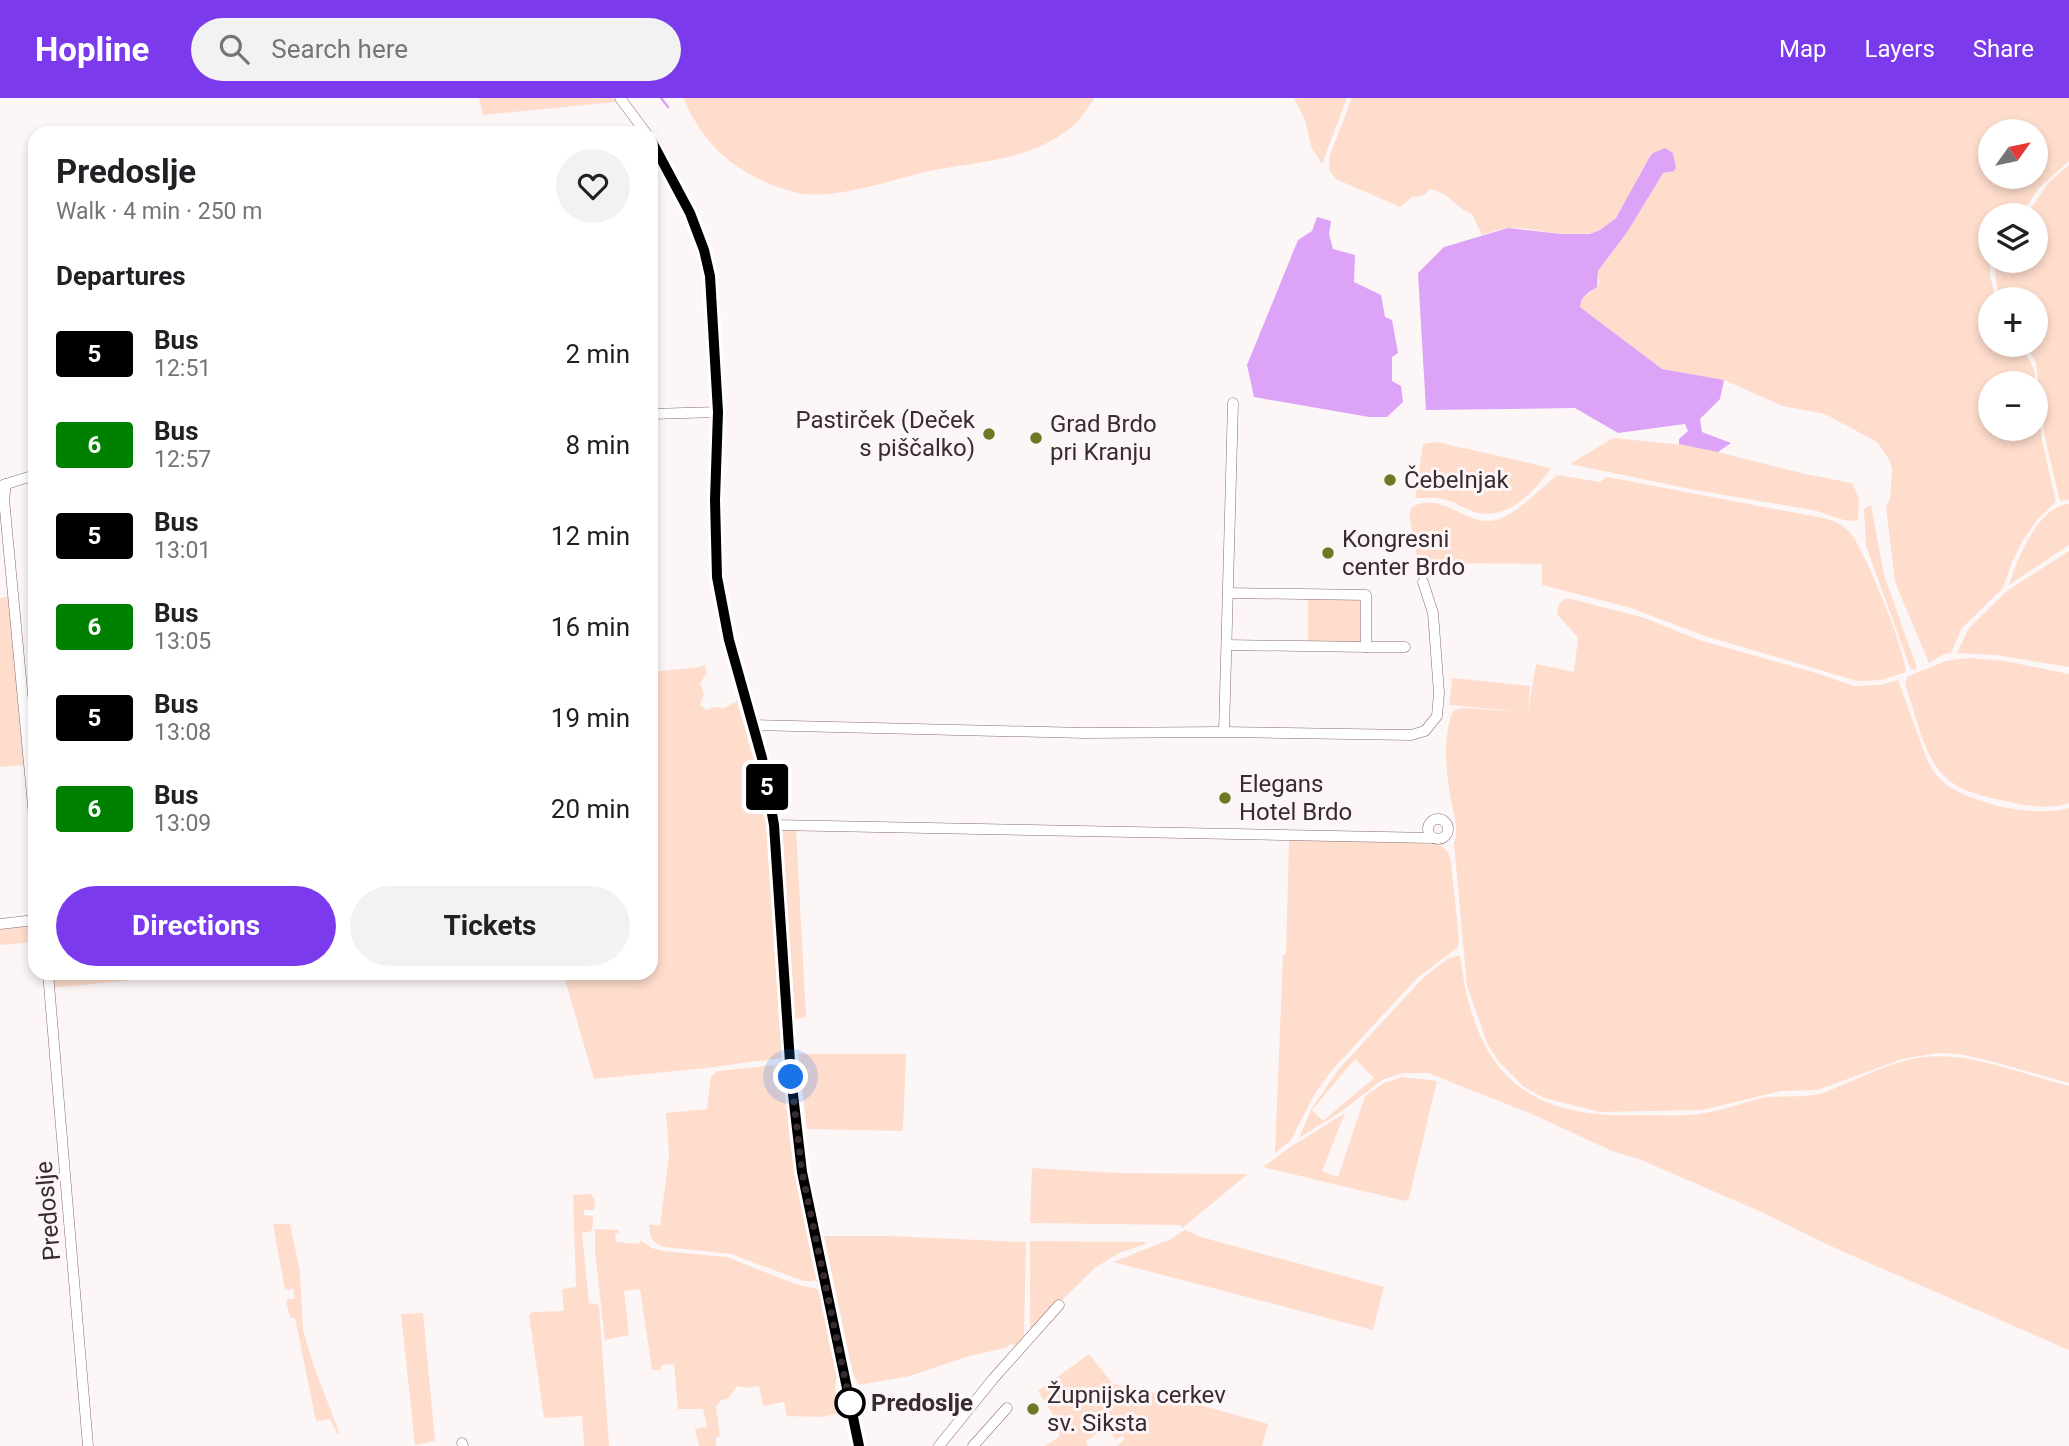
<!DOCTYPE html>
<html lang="en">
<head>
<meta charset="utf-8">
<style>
  body { margin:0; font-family:Roboto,sans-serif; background:#f2f2f2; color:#202124; height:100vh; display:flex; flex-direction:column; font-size:26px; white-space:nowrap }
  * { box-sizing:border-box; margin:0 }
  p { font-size:23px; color:#757577 }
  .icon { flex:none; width:38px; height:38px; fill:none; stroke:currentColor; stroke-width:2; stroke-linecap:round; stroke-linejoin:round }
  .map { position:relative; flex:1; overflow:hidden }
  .details { position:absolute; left:28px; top:28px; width:630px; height:854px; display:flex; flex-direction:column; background:#fff; border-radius:21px; box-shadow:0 4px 10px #0003 }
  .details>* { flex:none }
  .badge { padding:0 14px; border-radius:5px; font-size:24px; line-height:46px }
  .needle { width:46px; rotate:57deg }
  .fabs { position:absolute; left:1978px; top:21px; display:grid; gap:14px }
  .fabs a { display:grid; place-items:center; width:70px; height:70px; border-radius:50%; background:#fff; box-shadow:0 4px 10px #0003; font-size:35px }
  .you { position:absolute; width:35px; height:35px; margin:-18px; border:5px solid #fff; border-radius:50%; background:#1a73e8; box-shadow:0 0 0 10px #1a73e833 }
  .map>.badge { position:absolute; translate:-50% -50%; box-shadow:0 0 0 4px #fff }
  h2 { padding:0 28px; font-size:26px; line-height:63px }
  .round { display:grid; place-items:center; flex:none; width:74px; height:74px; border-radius:37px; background:#f2f2f2 }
  .summary { display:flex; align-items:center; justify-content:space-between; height:119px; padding:0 28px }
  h1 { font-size:33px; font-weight:700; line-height:52px }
  .primary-button { display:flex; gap:14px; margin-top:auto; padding:14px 28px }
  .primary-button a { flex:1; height:80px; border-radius:42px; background:#7c3aed; color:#fff; font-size:28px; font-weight:700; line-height:80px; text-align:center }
  .primary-button a+a { background:#f2f2f2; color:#202124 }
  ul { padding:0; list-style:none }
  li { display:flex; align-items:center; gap:21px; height:91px; padding:0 28px }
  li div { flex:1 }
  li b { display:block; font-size:26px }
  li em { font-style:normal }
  li .badge { min-width:77px; font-weight:700; text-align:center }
  header { display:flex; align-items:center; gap:42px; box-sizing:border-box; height:98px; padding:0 35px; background:#7c3aed; color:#fff }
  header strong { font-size:33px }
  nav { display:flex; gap:38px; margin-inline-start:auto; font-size:24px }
  .search { width:490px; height:63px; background:#f2f2f2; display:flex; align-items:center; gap:18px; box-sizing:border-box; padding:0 24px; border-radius:38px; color:#757577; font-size:26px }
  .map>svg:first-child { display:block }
</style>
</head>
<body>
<header>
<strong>Hopline</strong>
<div class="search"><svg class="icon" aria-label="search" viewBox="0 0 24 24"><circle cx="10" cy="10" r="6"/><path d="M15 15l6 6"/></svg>Search here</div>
<nav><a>Map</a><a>Layers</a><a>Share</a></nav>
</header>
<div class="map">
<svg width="2069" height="1348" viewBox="0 0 2069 1348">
  <rect width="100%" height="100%" fill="#fdf6f7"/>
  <g fill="#ffddcd" fill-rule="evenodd">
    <polygon points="479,0 613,0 616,4 483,17"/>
    <path d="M683,0H1095C1089,7 1085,15 1079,22C1040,62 980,63 929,73C892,82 841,100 803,96C793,95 782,90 772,87C727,68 704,45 683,0Z"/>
    <polygon points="1294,0 1347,0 1322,66 1311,48 1305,22"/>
    <path d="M1352,0H2069V63L2039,90L2021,117H1990V178L1996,201H1990V247H2021L2034,271L2042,342L2056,404L2037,422L2023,442L2012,464L2003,490L1962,530L1951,555L1944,556L1929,565L1895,484L1886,408L1890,401L1892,372L1890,363L1877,344L1825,316L1783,308L1724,282L1662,271L1580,209C1582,195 1593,196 1599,185L1598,173L1628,133L1663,75L1667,74L1649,60C1639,75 1624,112 1614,122C1587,148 1552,132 1519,130C1506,129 1494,133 1482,137L1472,116C1455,110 1448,93 1429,91L1425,97L1412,99L1400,109L1336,81L1329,72L1330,57ZM1990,33H2035V79H1990ZM1990,285H2035V331H1990Z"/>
    <path d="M2069,67V402L2060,403L2045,340L2036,265L2026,247H2035V201H2000C1997,188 1994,176 1996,163H2035V117H2026L2049,84Z"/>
    <path d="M1613,340L1694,348L1805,376L1852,385L1859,401L1858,422C1845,426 1827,415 1813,412L1695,392L1570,366Z"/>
    <path d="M1437,344L1551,370C1537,391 1512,417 1485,416C1469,415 1457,404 1443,401C1434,399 1424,400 1415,400L1423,346Z"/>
    <path d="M1557,377L1600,384L1607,379L1828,421C1837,424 1845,428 1851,436C1866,455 1904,549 1906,574L1881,582L1857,583L1705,538L1631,510L1542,487V466L1418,465L1409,416L1412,409C1442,392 1467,430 1496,422C1516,417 1541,390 1557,377Z"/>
    <path d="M2069,406V447L2009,487C2017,461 2038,408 2069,406Z"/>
    <polygon points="1871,407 1884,477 1917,570 1911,572 1866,448 1864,411"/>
    <polygon points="2069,453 2069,569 1996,557 1957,555 1969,530 2008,492"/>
    <polygon points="12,498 27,667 0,669 0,500"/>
    <polygon points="1308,500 1360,502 1361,542 1359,544 1310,544 1308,542"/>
    <path d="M1567,500L1642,519L1699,542L1816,575L1854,588L1881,587L1898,582L1928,664C1932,670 1936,677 1941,682C1968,706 2035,720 2069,710V985L1990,963L1959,956L1938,955L1902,961L1818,992L1781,993L1702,1012L1600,1014L1544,1000L1524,989L1499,964L1487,945L1477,916L1467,888L1454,746C1459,729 1454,719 1451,702C1446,674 1442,639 1453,613L1462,610L1523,614L1449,607L1452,580L1530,588L1528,615L1536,566L1574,574L1578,540L1557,516C1557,508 1560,503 1567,500Z"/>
    <path d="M1968,560L2005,563L2069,576V705C2049,712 2025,708 2005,703C1987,699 1965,695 1950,683C1924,664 1917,620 1907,592L1905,585L1907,579L1946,563Z"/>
    <polygon points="705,567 707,574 700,586 704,597 700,607 706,612 715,609 724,610 737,603 757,673 766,723 782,960 706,970 594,981 563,875 651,875 651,574 700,569"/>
    <polygon points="796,730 806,919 795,921 782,731"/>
    <path d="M1289,741L1395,743L1439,747C1447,751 1449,755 1451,764L1459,842L1458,849L1417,880L1332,972L1314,997L1291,1042L1275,1055L1283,857H1286Z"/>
    <polygon points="35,827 35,844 0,847 0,830"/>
    <path d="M1456,858H1460C1462,868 1463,879 1465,889C1486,990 1544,1021 1641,1017C1664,1017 1688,1019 1710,1014C1728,1011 1744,1004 1761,1000C1781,997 1801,1000 1819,996C1827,995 1836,989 1844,986C1869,976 1897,962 1924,959C1973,954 2023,977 2069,988V1252L1837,1151L1759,1113L1639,1061L1612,1053L1532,1016L1428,975H1403L1382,982L1342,1013L1299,1040L1312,1010L1338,972L1423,880L1447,861ZM1355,961L1374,980L1323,1023L1312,1012Z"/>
    <polygon points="50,875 202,875 51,890"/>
    <polygon points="798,956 906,956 903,1033 807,1031"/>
    <path d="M778,967L783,969L795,1064L817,1181L814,1183H803L731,1156L665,1149C652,1146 650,1139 649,1126L660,1128L669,1057L666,1015L707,1011L711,979L717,973Z"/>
    <polygon points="1402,979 1437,983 1409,1100 1405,1103 1263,1069 1292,1048 1345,1015 1322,1073 1338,1079 1365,998 1384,985"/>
    <polygon points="1032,1070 1117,1075 1248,1076 1182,1130 1181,1127 1030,1125"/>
    <polygon points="591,1096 595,1102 594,1112 584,1112 584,1117 593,1118 592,1133 582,1135 589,1205 599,1207 609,1348 584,1348 582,1318 544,1320 529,1217 533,1214 564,1213 562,1191 576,1189 573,1097"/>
    <polygon points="273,1126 290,1126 300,1174 303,1232 314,1269 340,1336 337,1336 330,1321 316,1323 295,1220 290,1220 286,1202 295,1200 293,1191 285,1192"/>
    <polygon points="595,1131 619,1132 619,1135 615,1136 616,1144 640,1146 640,1142 652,1150 663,1153 727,1159 795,1186 817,1191 822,1203 837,1275 835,1289 839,1315 822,1319 787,1318 784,1304 763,1308 759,1288 747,1290 737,1288 728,1301 721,1302 716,1309 720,1338 716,1340 716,1348 699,1348 695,1331 707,1329 703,1311 678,1311 674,1266 661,1267 661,1272 652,1272 640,1191 624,1193 629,1237 605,1242 595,1154"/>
    <polygon points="1185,1132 1201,1139 1384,1189 1373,1232 1113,1164 1171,1141"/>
    <polygon points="824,1138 889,1138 1026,1144 1024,1239 1015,1248 1011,1246 1005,1250 969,1258 910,1278 859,1287 853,1276"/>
    <polygon points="1030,1143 1143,1144 1148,1145 1119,1155 1096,1169 1030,1233"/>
    <polygon points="423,1215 435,1343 415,1347 401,1216"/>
    <polygon points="1089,1256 1113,1286 1164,1297 1268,1326 1262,1348 1117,1348 1125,1341 1122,1338 1116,1342 1106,1329 1086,1343 1088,1348 1045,1348 1060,1338 1052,1319 1053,1317 1038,1293"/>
  </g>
  <g fill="#dca3f6">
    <path d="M1665,50L1673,55L1676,70L1674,73L1663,75L1628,133L1598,173L1597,189C1588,195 1581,198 1580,209L1662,271L1724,282L1720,301L1700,321L1702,334L1731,345L1718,354L1679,346V341L1688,333L1685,326L1618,335L1575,310L1426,312L1418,175L1444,149L1508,130L1561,136H1589L1600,132L1616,120L1649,60L1653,55Z"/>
    <polygon points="1317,119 1331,123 1329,136 1333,151 1355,157 1354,184 1381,197 1385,219 1392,222 1398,255 1392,259 1392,283 1401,288 1403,304 1387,319 1369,319 1254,299 1247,267 1298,142 1312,133"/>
  </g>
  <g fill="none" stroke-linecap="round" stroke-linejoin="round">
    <polyline stroke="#dca3f6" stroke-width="2.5" points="661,0 668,9"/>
    <g stroke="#896c73" stroke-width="11">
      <g id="minor">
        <polyline points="620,0 646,35"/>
        <polyline points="651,42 690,115 704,152 711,178 718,314 714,440 717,479 729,542 762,660 774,727 791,979 802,1074 823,1187 859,1348"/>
        <polyline points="651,316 718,314"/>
        <polyline points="6,386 4,401 35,729"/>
        <polyline points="0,388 35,377"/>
        <polyline points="1227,547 1366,549 1366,497 1228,495"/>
        <polyline points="1366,549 1405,549"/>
        <polyline points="754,627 1084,635 1224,634 1411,637 1425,633 1437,618 1439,595 1433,515 1423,484"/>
        <polyline points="1224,634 1233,305"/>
        <circle cx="1438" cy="731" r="10"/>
        <polyline points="774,727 1433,740"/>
        <polyline points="0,826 35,822"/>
        <polyline points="48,875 88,1348"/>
        <polyline points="462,1345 463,1348"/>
        <polyline points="939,1348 993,1281 1059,1207"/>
        <polyline points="973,1348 1007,1310"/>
      </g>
    </g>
    <use href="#minor" stroke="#fff" stroke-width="10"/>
  </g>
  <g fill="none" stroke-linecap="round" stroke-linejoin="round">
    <g stroke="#fff" stroke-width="16">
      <polyline id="line" points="651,42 690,115 704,152 710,178 718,314 715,402 717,479 729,542 762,660 774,727 791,979 802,1074 859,1348"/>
    </g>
    <use href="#line" stroke="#000" stroke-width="10"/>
    <polyline stroke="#392c30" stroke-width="7" stroke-dasharray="0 12.6" points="791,979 802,1074 850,1305"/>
  </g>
  <g fill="#6c7925" stroke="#fdf6f7" stroke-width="2.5">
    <circle cx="989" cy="336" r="7"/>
    <circle cx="1036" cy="340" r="7"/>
    <circle cx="1390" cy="382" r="7"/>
    <circle cx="1328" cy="455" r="7"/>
    <circle cx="1225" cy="700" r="7"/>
    <circle cx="1033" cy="1311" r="7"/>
  </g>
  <circle fill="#fff" stroke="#000" stroke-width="3.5" cx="850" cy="1305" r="14"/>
  <g text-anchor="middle" stroke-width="6" stroke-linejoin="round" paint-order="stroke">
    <g font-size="24" fill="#392c30" stroke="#fdf6f7" text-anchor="start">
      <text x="975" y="330" text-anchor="end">Pastirček (Deček<tspan x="975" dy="28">s piščalko)</tspan></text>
      <text x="1050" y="334">Grad Brdo<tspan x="1050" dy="28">pri Kranju</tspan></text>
      <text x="1404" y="390">Čebelnjak</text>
      <text x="1342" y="449">Kongresni<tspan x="1342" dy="28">center Brdo</tspan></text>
      <text x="1239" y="694">Elegans<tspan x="1239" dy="28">Hotel Brdo</tspan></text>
      <text x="1047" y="1305">Župnijska cerkev<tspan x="1047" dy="28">sv. Siksta</tspan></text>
    </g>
    <g font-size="24" fill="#392c30" stroke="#fdf6f7">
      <text transform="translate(48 1113) rotate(-95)" y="8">Predoslje</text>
    </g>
    <g font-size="24" font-weight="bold" fill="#392c30" stroke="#fdf6f7" text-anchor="start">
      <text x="871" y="1313">Predoslje</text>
    </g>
  </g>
</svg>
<div class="fabs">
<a><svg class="needle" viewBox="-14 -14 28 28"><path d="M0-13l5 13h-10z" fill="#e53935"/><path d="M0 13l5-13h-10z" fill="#757577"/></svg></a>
<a><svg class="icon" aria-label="layers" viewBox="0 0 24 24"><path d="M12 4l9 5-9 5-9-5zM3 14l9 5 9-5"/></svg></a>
<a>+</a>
<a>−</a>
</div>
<div class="you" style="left:791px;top:979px"></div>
<b class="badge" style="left:767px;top:689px;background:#000;color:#fff">5</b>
<section class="details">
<div class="summary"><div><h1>Predoslje</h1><p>Walk · 4 min · 250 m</p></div><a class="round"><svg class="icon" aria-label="heart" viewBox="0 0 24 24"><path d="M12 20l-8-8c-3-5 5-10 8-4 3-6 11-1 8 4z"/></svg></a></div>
<h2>Departures</h2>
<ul>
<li><span class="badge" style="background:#000;color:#fff">5</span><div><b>Bus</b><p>12:51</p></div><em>2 min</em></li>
<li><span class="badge" style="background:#008000;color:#fff">6</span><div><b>Bus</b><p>12:57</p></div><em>8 min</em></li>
<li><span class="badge" style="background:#000;color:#fff">5</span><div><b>Bus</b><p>13:01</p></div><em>12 min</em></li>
<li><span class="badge" style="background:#008000;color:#fff">6</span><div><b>Bus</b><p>13:05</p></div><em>16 min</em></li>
<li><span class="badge" style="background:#000;color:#fff">5</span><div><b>Bus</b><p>13:08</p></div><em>19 min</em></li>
<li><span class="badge" style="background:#008000;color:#fff">6</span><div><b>Bus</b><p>13:09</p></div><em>20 min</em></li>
</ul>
<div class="primary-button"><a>Directions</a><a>Tickets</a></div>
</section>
</div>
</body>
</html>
